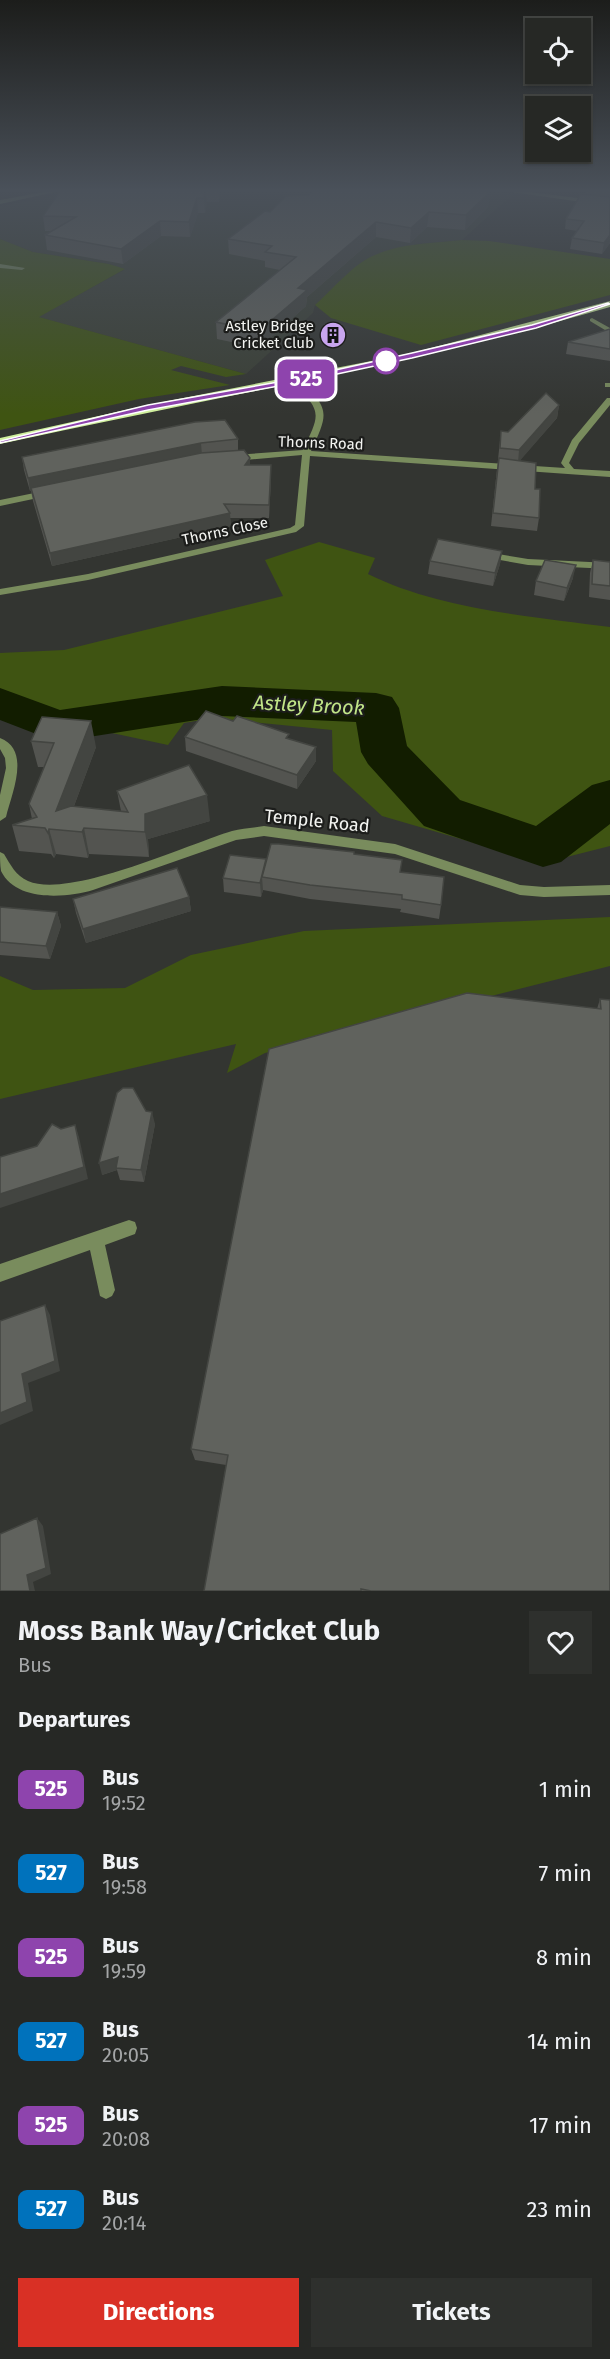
<!DOCTYPE html>
<html lang="en">
<head>
<meta charset="utf-8">
<style>
  body { margin:0; font-family:"Fira Sans",sans-serif; background:#2e302d; color:#f1f3f6; height:100vh; display:flex; flex-direction:column; font-size:22px; white-space:nowrap }
  * { box-sizing:border-box; margin:0 }
  p { font-size:20px; color:#a4a6a7 }
  .icon { flex:none; width:33px; height:33px; fill:none; stroke:currentColor; stroke-width:2; stroke-linecap:round; stroke-linejoin:round }
  .map { position:relative; height:1591px; overflow:hidden }
  .details { display:flex; flex-direction:column; background:#262825; flex:1 }
  .details>* { flex:none }
  .badge { padding:0 12px; border-radius:9px; font-size:21px; line-height:39px }
  .fabs { position:absolute; left:525px; top:18px; display:grid; gap:12px }
  .fabs a { display:grid; place-items:center; width:66px; height:66px; border-radius:0px; background:#262825; box-shadow:0 2px 4px #0004,0 0 0 2px #424442; font-size:30px }
  .map>.badge { position:absolute; translate:-50% -50%; box-shadow:0 0 0 3px #fff }
  h2 { padding:0 18px; font-size:22px; line-height:54px }
  .round { display:grid; place-items:center; flex:none; width:63px; height:63px; border-radius:0px; background:#2e302d }
  .overview { display:flex; align-items:center; justify-content:space-between; height:102px; padding:0 18px }
  h1 { font-size:28px; font-weight:700; line-height:45px }
  .cta { display:flex; gap:12px; margin-top:auto; padding:12px 18px }
  .cta a { flex:1; height:69px; border-radius:0px; background:#d93025; color:#fff; font-size:24px; font-weight:700; line-height:69px; text-align:center }
  .cta a+a { background:#2e302d; color:#f1f3f6 }
  ul { padding:0; list-style:none }
  li { display:flex; align-items:center; gap:18px; height:84px; padding:0 18px }
  li div { flex:1 }
  li b { display:block; font-size:22px }
  li em { font-style:normal }
  li .badge { min-width:66px; font-weight:700; text-align:center }
  .map>svg:first-child { display:block }
</style>
</head>
<body>
<div class="map">
<svg width="610" height="1591" viewBox="0 0 610 1591">
  <rect width="100%" height="100%" fill="#333531"/>
  <polygon fill="#3a3f35" points="67,191 491,191 513,194 462,240 416,244 315,305 313,313 246,374 38,317 124,270 109,264 33,252 0,239 0,206 47,198"/>
  <g fill="#3f5412">
    <polygon points="0,239 33,252 109,264 125,269 39,317 246,374 226,377 181,366 171,370 230,385 139,399 0,430"/>
    <path d="M462,240L489,241L610,259V295L421,345L331,318L315,305C333,289 353,264 375,255C402,243 434,243 462,240Z"/>
    <path d="M319,542L375,558L368,574C438,609 533,617 610,627V846L543,863L382,816L333,771L332,730L213,718L184,723L168,745L0,709V653L64,650L283,596L265,560Z"/>
    <polygon points="610,917 610,966 265,1053 227,1073 236,1044 0,1099 0,976 33,990 125,988 191,955 304,931"/>
  </g>
  <g fill="none" stroke-linecap="round" stroke-linejoin="round">
    <polygon fill="#121d00" fill-rule="evenodd" points="222,686 376,693 392,697 399,708 407,746 460,800 536,826 592,785 610,780 610,824 561,862 543,867 424,826 368,764 361,752 356,722 222,716 57,742 0,720 0,688 60,710"/>
    <g fill="#798c5d" fill-rule="evenodd">
      <polygon points="49,191 60,191 0,204 0,200"/>
      <polygon points="505,191 521,191 610,202 610,206"/>
      <polygon points="0,264 25,268 22,270 0,268"/>
      <polygon points="592,318 610,328 610,333 590,321 590,319"/>
      <path d="M292,379H298C330,409 329,412 311,451L565,468L561,463L572,440L607,398H610V405L579,443L569,463L574,469L610,471V477L310,456L304,526L296,532L88,580L0,595V589L88,574L290,528L295,525L302,455L234,461L230,458L234,455L303,450C320,414 323,411 292,383Z"/>
      <rect x="605" y="383" width="5" height="4"/>
      <polygon points="49,490 52,491 52,495 0,506 0,500"/>
      <polygon points="486,552 528,559 610,563 610,569 528,565 483,557 481,555"/>
      <path d="M0,738C32,750 11,795 6,817L0,821V795L6,768L5,758L0,749Z"/>
      <path d="M264,826L395,844L520,885L544,887L610,885V895L544,897L520,895L395,854L264,836L236,840L93,890C66,898 16,902 1,871C0,865 0,858 0,852L4,854C10,864 16,876 28,881C70,899 186,845 232,831C242,828 253,828 264,826Z"/>
      <polygon points="129,1220 135,1222 137,1228 135,1234 105,1245 115,1290 112,1296 106,1299 100,1296 90,1250 0,1282 0,1264"/>
    </g>
    <path fill="#d0f09d" fill-rule="evenodd" d="M610,301V307C409,365 204,399 0,444V438L148,405L412,353Z"/>
  </g>
  <g fill="#535450">
    <polygon points="60,191 220,191 219,202 207,202 205,213 198,213 190,237 161,236 123,264 47,250 45,235 52,231 45,231 43,216"/>
    <polygon points="585,191 610,191 610,243 602,254 570,249 572,238 577,231 565,229 566,219 585,194"/>
    <polygon points="490,192 488,207 465,230 427,227 410,243 376,237 307,297 306,306 259,348 217,339 216,322 280,270 265,267 265,261 229,254 228,239 270,212"/>
    <polygon points="610,329 610,361 566,354 568,342"/>
    <polygon points="559,405 557,418 519,461 535,489 539,518 537,531 491,526 501,431 508,432"/>
    <polygon points="238,439 238,450 250,465 271,478 269,518 230,518 231,526 52,566 33,501 31,491 30,491 24,470 22,457"/>
    <polygon points="502,551 500,564 493,586 428,574 430,561"/>
    <polygon points="593,560 610,562 610,600 589,597 590,573"/>
    <polygon points="573,578 564,601 534,595 536,581"/>
    <polygon points="185,737 290,739 316,747 316,761 297,789 186,751"/>
    <polygon points="31,741 96,747 74,806 121,811 117,791 210,821 148,839 149,857 89,854 88,858 56,854 54,858 51,854 19,851 12,825 32,819 29,804 44,767 38,767"/>
    <polygon points="354,854 401,872 441,905 439,919 400,912 401,909 310,899 263,890 261,897 224,892 223,878 266,859"/>
    <polygon points="189,897 191,911 86,943 76,913 73,899"/>
    <polygon points="0,907 57,912 61,926 50,959 0,955"/>
    <polygon points="600,999 610,1591 204,1591 226,1465 195,1460 191,1449 597,1009"/>
    <polygon points="146,1111 155,1124 144,1182 120,1180 117,1170 102,1175"/>
  </g>
  <g fill="#434541">
    <polygon points="205,191 207,202 205,213 204,198"/>
    <polygon points="490,192 488,207 465,230 466,215"/>
    <polygon points="197,198 198,213 190,237 189,222"/>
    <polygon points="429,212 427,227 410,243 411,228"/>
    <polygon points="160,221 161,236 123,264 121,249"/>
    <polygon points="376,222 376,237 307,297 306,306 259,348 259,331 298,288"/>
    <polygon points="610,235 610,243 602,254 604,243"/>
    <polygon points="559,405 557,418 518,463 519,450"/>
    <polygon points="201,443 202,456 30,491 28,478"/>
    <polygon points="250,458 250,471 245,465"/>
    <polygon points="271,465 271,478 269,518 269,505"/>
    <polygon points="230,513 231,526 52,566 50,553"/>
    <polygon points="502,551 500,564 493,586 495,573"/>
    <polygon points="576,565 573,578 564,601 567,588"/>
    <polygon points="91,721 96,747 65,830 56,811"/>
    <polygon points="316,747 316,761 297,789 297,775"/>
    <polygon points="207,795 210,821 148,839 149,857 145,832 145,814"/>
    <polygon points="84,828 89,854 88,858 82,832"/>
    <polygon points="49,829 56,854 54,858 48,833"/>
    <polygon points="266,859 262,877 263,890 261,897 260,883"/>
    <polygon points="189,897 191,911 86,943 83,929"/>
    <polygon points="57,912 61,926 50,959 46,946"/>
    <polygon points="152,1112 155,1124 144,1182 141,1170"/>
    <polygon points="75,1125 79,1137 88,1179 0,1208 0,1194"/>
    <polygon points="118,1157 117,1170 102,1175 99,1163"/>
    <polygon points="45,1305 50,1315 60,1371 28,1383 33,1411 0,1425 0,1413 22,1374"/>
    <polygon points="37,1518 43,1526 51,1574 33,1582 35,1591 30,1591 27,1575"/>
  </g>
  <g fill="#60625d" stroke="#434541" stroke-width="1.5">
    <polygon points="60,191 205,191 204,198 197,198 189,222 160,221 121,249 45,235 76,217 43,216"/>
    <polygon points="314,191 481,191 490,192 466,215 429,212 411,228 376,222 298,288 307,290 259,331 216,322 296,257 265,252 272,246 228,239 265,211 270,212 286,196 308,195"/>
    <polygon points="581,194 610,197 610,235 604,243 572,238 584,221 566,219"/>
    <polygon points="610,329 610,349 568,342"/>
    <polygon points="546,393 559,405 519,450 500,448 501,431 508,432"/>
    <polygon points="225,420 238,439 201,443 28,478 22,457 195,422"/>
    <polygon points="244,450 250,458 245,465 271,465 269,505 224,504 230,513 50,553 31,488 201,453"/>
    <polygon points="499,458 536,463 535,489 540,489 539,518 493,513"/>
    <polygon points="438,539 502,551 495,573 430,561"/>
    <polygon points="545,560 576,565 567,588 536,581"/>
    <polygon points="593,560 610,562 610,586 592,584"/>
    <polygon points="206,711 233,721 237,716 289,734 286,738 316,747 297,775 185,737"/>
    <polygon points="42,717 91,721 56,811 71,806 128,812 117,791 189,765 207,795 145,814 145,832 84,828 82,832 49,829 48,833 45,828 12,825 37,817 29,804 54,743 31,741"/>
    <polygon points="271,844 279,844 354,852 354,854 402,860 400,872 444,877 441,905 402,899 402,895 310,885 262,877"/>
    <polygon points="230,855 266,859 260,883 223,878"/>
    <polygon points="177,868 189,897 83,929 73,899"/>
    <polygon points="0,907 57,912 46,946 0,942"/>
    <polygon points="467,993 601,1009 600,999 610,1000 610,1591 371,1591 361,1589 361,1591 204,1591 228,1455 191,1449 269,1049"/>
    <polygon points="123,1088 133,1088 146,1111 152,1112 141,1170 116,1168 118,1157 99,1163 117,1093"/>
    <polygon points="52,1124 61,1129 75,1125 84,1167 0,1194 0,1157 37,1146"/>
    <polygon points="45,1305 55,1361 22,1374 27,1402 0,1413 0,1321"/>
    <polygon points="37,1518 46,1568 27,1575 30,1591 0,1591 0,1534"/>
  </g>
  <linearGradient id="sky" x2="0" y2="1"><stop stop-color="#1c1d1b"/><stop offset="0.46" stop-color="#4a515a"/><stop offset="1" stop-color="#4a515a" stop-opacity="0"/></linearGradient>
  <rect width="610" height="414" fill="url(#sky)"/>
  <polygon fill="#8e44ad" stroke="#fff" stroke-width="1.5" points="608,303 610,304 536,328 412,358 295,383 148,410 0,443 0,441 148,405 295,379 412,353 532,325"/>
  <defs>
    <g id="building-disc" transform="scale(1.35)"><circle r="9.5" fill="#c8a5ee" stroke="#1c1d1b"/><path d="M-4-6H4V6H1V3H-1V6H-4ZM-2.5-4.3h1.7v1.8h-1.7ZM.8-4.3h1.7v1.8H.8ZM-2.5-1h1.7V.8h-1.7ZM.8-1h1.7V.8H.8Z" fill="#111"/></g>
  </defs>
  <g fill-rule="evenodd">
    <use href="#building-disc" x="333" y="335"/>
  </g>
  <circle fill="#fff" stroke="#8e44ad" stroke-width="3" cx="386" cy="361" r="12"/>
  <g text-anchor="middle" stroke-width="4.5" stroke-linejoin="round" paint-order="stroke">
    <g font-size="15" fill="#f3f4f1" stroke="#1c1d1b" text-anchor="end">
      <text x="314" y="331">Astley Bridge<tspan x="314" dy="17">Cricket Club</tspan></text>
    </g>
    <g font-size="15" fill="#f3f4f1" stroke="#1c1d1b">
      <text transform="translate(321 443) rotate(2)" y="5">Thorns Road</text>
      <text transform="translate(225 531) rotate(-12)" y="5">Thorns Close</text>
    </g>
    <g font-size="18" fill="#f3f4f1" stroke="#1c1d1b">
      <text transform="translate(317 821) rotate(6)" y="6">Temple Road</text>
    </g>
    <g font-size="20" font-style="italic" fill="#c1e588" stroke="#1c1d1b">
      <text transform="translate(309 705) rotate(3)" y="7">Astley Brook</text>
    </g>
  </g>
</svg>
<div class="fabs">
<a><svg class="icon" aria-label="locate" viewBox="0 0 24 24"><circle cx="12" cy="12" r="6"/><path d="M12 2v4M12 18v4M2 12h4M18 12h4"/></svg></a>
<a><svg class="icon" aria-label="layers" viewBox="0 0 24 24"><path d="M12 4l9 5-9 5-9-5zM3 14l9 5 9-5"/></svg></a>
</div>
<b class="badge" style="left:306px;top:379px;background:#8e44ad;color:#fff">525</b>
</div>
<section class="details">
<div class="overview"><div><h1>Moss Bank Way/Cricket Club</h1><p>Bus</p></div><a class="round"><svg class="icon" aria-label="heart" viewBox="0 0 24 24"><path d="M12 20l-8-8c-3-5 5-10 8-4 3-6 11-1 8 4z"/></svg></a></div>
<h2>Departures</h2>
<ul>
<li><span class="badge" style="background:#8e44ad;color:#fff">525</span><div><b>Bus</b><p>19:52</p></div><em>1 min</em></li>
<li><span class="badge" style="background:#0072bc;color:#fff">527</span><div><b>Bus</b><p>19:58</p></div><em>7 min</em></li>
<li><span class="badge" style="background:#8e44ad;color:#fff">525</span><div><b>Bus</b><p>19:59</p></div><em>8 min</em></li>
<li><span class="badge" style="background:#0072bc;color:#fff">527</span><div><b>Bus</b><p>20:05</p></div><em>14 min</em></li>
<li><span class="badge" style="background:#8e44ad;color:#fff">525</span><div><b>Bus</b><p>20:08</p></div><em>17 min</em></li>
<li><span class="badge" style="background:#0072bc;color:#fff">527</span><div><b>Bus</b><p>20:14</p></div><em>23 min</em></li>
</ul>
<div class="cta"><a>Directions</a><a>Tickets</a></div>
</section>
</body>
</html>
